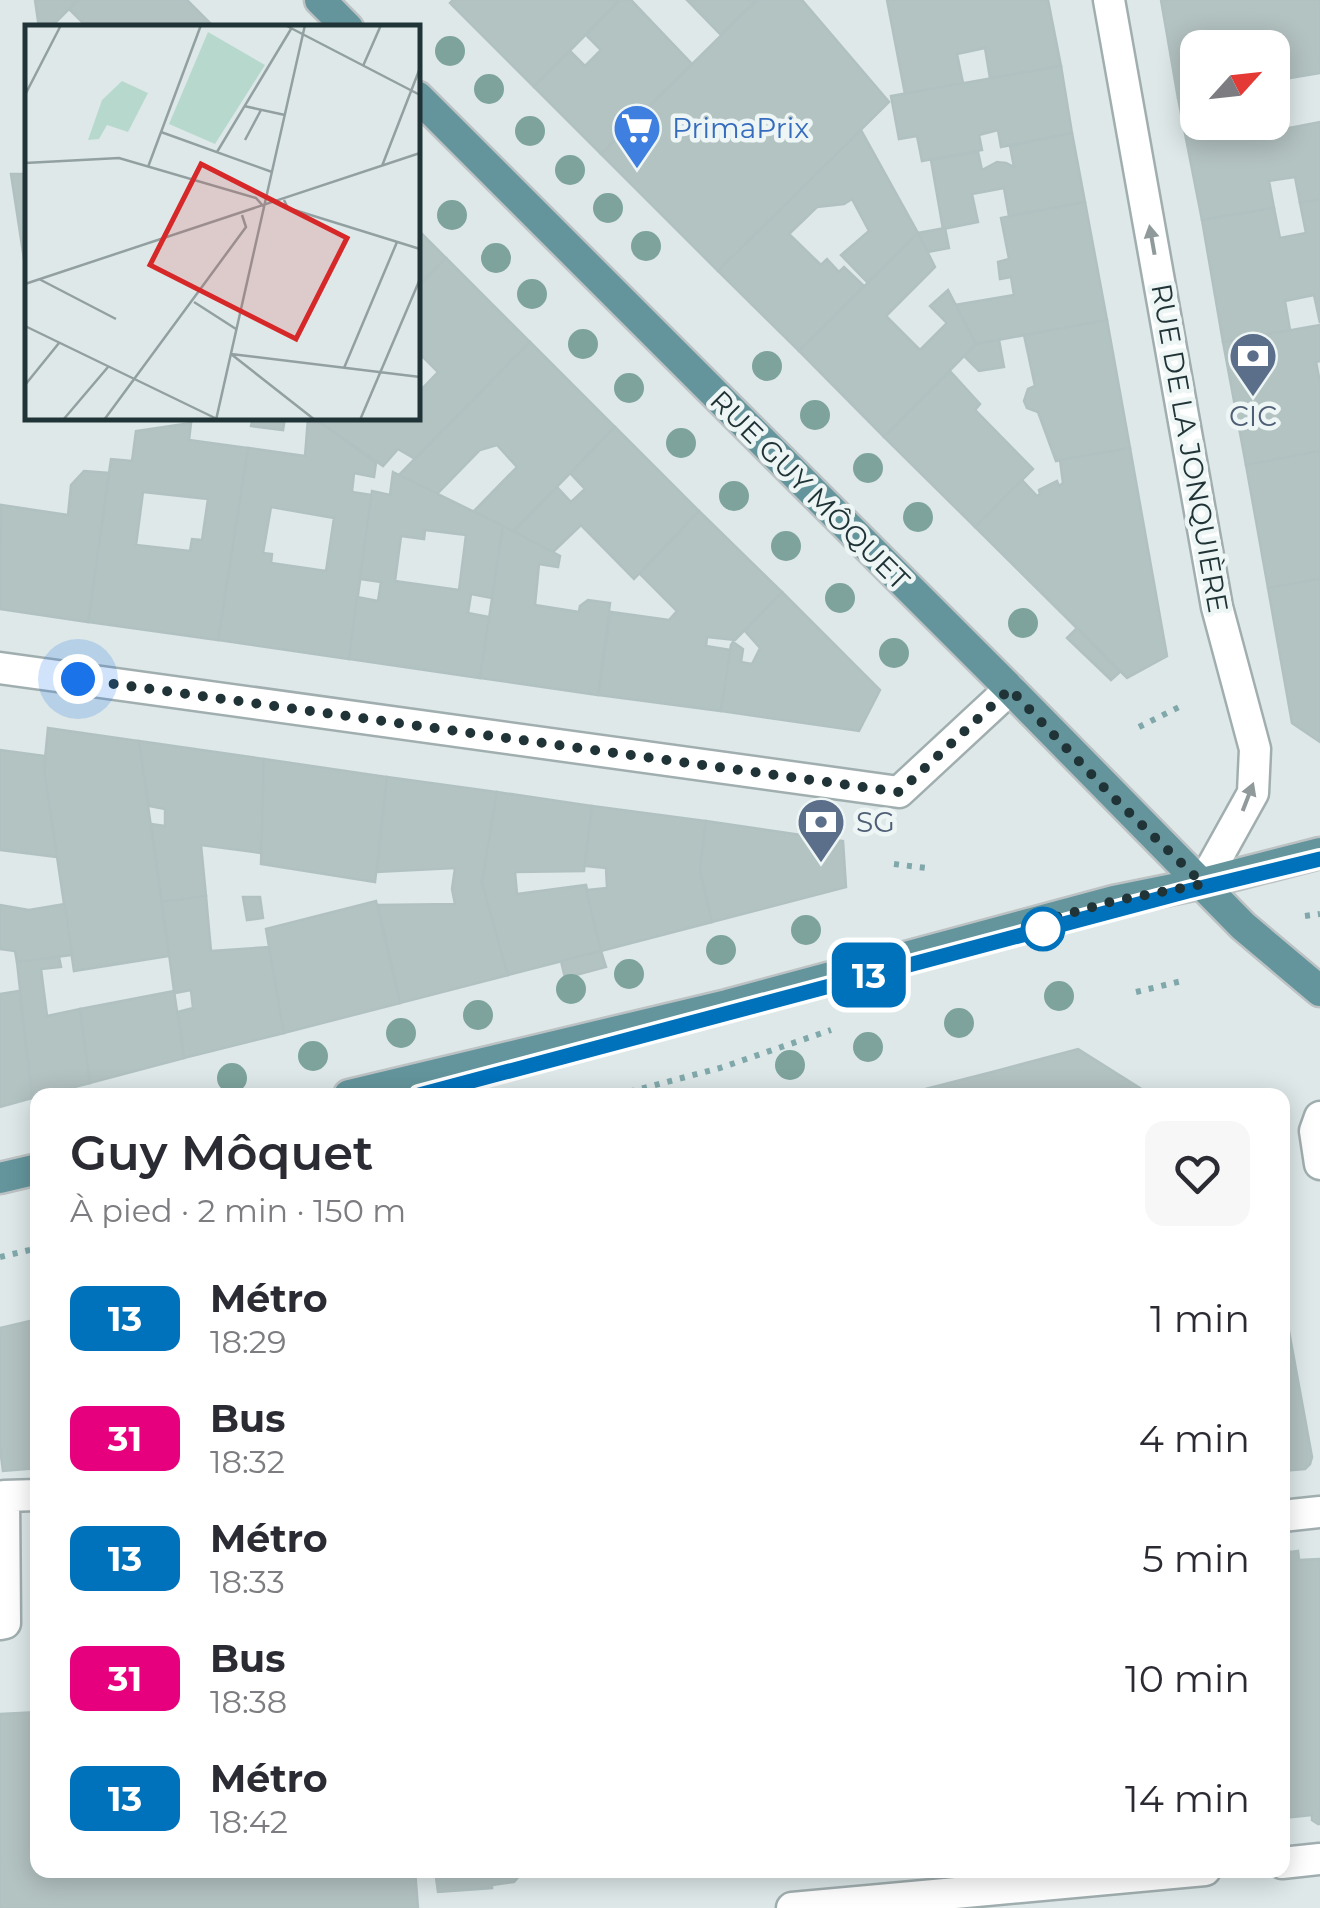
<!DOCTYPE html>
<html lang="fr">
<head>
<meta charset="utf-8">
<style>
  body { margin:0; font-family:Montserrat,sans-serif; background:#f7f7f7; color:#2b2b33; height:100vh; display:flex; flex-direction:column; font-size:38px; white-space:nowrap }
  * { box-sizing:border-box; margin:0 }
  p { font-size:32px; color:#7c7c81 }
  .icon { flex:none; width:55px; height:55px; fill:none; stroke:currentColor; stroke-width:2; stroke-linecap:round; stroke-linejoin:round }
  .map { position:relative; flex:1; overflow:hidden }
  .sheet { position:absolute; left:30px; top:1088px; width:1260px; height:790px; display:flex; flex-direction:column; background:#fff; border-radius:20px; box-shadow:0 5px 25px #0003 }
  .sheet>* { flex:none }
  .badge { padding:0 20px; border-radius:15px; font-size:35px; line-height:65px }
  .needle { width:65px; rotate:63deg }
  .buttons { position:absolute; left:1180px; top:30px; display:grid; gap:20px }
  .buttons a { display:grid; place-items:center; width:110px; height:110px; border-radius:20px; background:#fff; box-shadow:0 5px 25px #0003; font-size:50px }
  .you { position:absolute; width:50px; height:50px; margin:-25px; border:8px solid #fff; border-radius:50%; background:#1a73e8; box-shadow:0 0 0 15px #1a73e833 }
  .map>.badge { position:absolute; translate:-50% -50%; box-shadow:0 0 0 5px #fff }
  .round { display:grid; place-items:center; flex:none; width:105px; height:105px; border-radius:20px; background:#f7f7f7 }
  .summary { display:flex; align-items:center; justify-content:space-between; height:170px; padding:0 40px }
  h1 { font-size:48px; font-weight:600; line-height:75px }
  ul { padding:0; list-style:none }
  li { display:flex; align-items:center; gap:30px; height:120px; padding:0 40px }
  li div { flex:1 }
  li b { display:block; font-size:38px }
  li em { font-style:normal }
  li .badge { min-width:110px; font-weight:700; text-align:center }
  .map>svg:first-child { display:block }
</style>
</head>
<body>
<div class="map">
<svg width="1320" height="1908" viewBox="0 0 1320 1908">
  <rect width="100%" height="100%" fill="#dee8e8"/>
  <g fill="#b3c3c2" stroke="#b1c1c1" stroke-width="2.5" fill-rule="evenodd">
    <polygon points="35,0 78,0 50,28 39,28"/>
    <polygon points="78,0 187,0 214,27 88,28 69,9"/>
    <polygon points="453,0 620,0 534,87 450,3"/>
    <polygon points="620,0 631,0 692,64 601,154 534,87 570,51 585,66 601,50 586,35"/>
    <polygon points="687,0 757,0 721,35"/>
    <polygon points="757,0 802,0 889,102 718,271 601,154"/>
    <polygon points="887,0 1048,0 1061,66 990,78 985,48 957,54 963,83 905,94"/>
    <polygon points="1161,0 1320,0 1320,73 1272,81 1272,48 1198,48 1198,95 1178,98"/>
    <polygon points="1061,66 1072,133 1001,147 998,130 979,135 982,150 922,161 917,136 899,139 891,96"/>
    <polygon points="1198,95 1198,122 1272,122 1274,131 1320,122 1320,199 1300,203 1295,177 1269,181 1274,208 1202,220 1178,98"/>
    <polygon points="861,130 918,233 868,283 841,255 869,231 852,199 844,204 817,207 789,234 821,265 827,259 839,272 844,267 864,286 799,351 718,271"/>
    <polygon points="1072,133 1085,202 1009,216 1004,188 972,194 978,222 943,229 931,160 978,152 982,170 997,162 1006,163 1014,167 1010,146"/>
    <polygon points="11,174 28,174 28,285"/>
    <polygon points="1320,199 1320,323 1314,295 1285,301 1290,330 1223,342 1202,220 1274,208 1280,238 1306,233 1300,203"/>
    <polygon points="1085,202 1107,320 976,344 955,305 1014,295 1011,277 1000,279 998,262 1009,259 1001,218"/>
    <polygon points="945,228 949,248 927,252 918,233"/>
    <polygon points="418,230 446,258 418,287"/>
    <polygon points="918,233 935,267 886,316 920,350 947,323 930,306 948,290 976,344 884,437 799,351"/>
    <polygon points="446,258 530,342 415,459 398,449 383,466 314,418 418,418 418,393 438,372 418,352 418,287"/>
    <polygon points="1107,320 1130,448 1056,461 1038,412 1027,408 1024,401 1028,389 1035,386 1024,335"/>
    <polygon points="1320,325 1320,361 1316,362 1320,382 1320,451 1246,465 1223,342"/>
    <polygon points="999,340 1004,367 979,371 964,356 976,344"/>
    <polygon points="530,342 615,427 513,532 473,512 517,467 497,445 480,450 437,494 399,475"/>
    <polygon points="950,371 980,404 975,410 1033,469 975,527 884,437"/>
    <polygon points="253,418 285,418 283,430 251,426"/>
    <path d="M308,418H314L376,463L374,477L354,473L352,492L372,495L349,659L218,640L248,448L305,456ZM271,507L334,518L326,571L271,563L272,554L263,553Z"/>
    <path d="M191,423L189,440L248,448L218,640L88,622L111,459L132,461L136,431ZM143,492L208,499L202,540L192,539L190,551L136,545Z"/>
    <polygon points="615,427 699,511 634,579 581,525 553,552 513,532 557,487 571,502 585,489 570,473"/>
    <polygon points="1130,448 1167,656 1127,678 975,527 1022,480 1037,496 1040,494 1039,490 1057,481 1059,486 1063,483 1060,460"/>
    <polygon points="1320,451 1320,579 1268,588 1246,465"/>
    <polygon points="84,471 109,473 88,622 0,609 1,505 68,515 71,485"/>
    <path d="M393,472L503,526L492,598L471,594L468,613L489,617L480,678L349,659L357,597L378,601L381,582L360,579L372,491L390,495ZM425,530L466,535L459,590L395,581L401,536L424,539Z"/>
    <polygon points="699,511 782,592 735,640 707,637 706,646 731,650 721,711 598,695 611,612 669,620 677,611 640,574"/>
    <polygon points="503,526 560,556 558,567 539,564 535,605 579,612 580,606 588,600 610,603 598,695 480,678"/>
    <polygon points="1320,579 1320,742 1292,723 1268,588"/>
    <polygon points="782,592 880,690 859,731 721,711 731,645 733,642 743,649 741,662 752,664 760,648 745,631"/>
    <polygon points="1077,628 1120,672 1111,680 1067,638"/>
    <polygon points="48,728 139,741 169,956 74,971 44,769"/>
    <polygon points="139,741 264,759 261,853 201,845 206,896 162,902 151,824 165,826 165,809 149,806"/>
    <polygon points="0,750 45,756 44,769 57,857 0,850"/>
    <polygon points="264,759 387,777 375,882 261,864"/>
    <polygon points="387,777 497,792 482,883 508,975 400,1003 378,905 455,904 452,889 455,868 377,872"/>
    <polygon points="497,792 592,806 584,871 515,872 517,894 586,885 601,951 508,975 482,883"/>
    <polygon points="592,806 706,821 700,870 712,922 601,951 586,890 607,888 606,868 585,866"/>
    <polygon points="706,821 843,841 846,887 712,922 700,870"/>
    <polygon points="206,896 211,951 269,947 284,1033 184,1058 178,1012 193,1008 191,990 175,993 174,991 162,902"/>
    <polygon points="243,897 260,897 263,918 247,920"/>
    <polygon points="376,901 400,1003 284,1033 266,929"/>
    <polygon points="65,904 72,955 17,962 15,951 0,949 0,905 29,910"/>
    <polygon points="601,951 606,967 565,978 561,961"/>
    <polygon points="59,957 61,967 41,969 47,1016 80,1009 90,1083 32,1098 17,962"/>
    <polygon points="19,991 32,1098 0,1107 0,994"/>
    <polygon points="174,991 184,1058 90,1083 80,1009"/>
    <polygon points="1078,1049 1151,1095 902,1095 996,1071"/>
    <polygon points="1282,1293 1312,1457 1310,1464 1305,1469 1282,1471"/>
    <polygon points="38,1319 38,1423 35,1428 38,1468 3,1471 0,1448 0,1328"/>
    <polygon points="1298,1551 1299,1560 1320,1559 1320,1824 1318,1824 1312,1820 1312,1815 1282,1818 1282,1553"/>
    <polygon points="38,1712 38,1870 415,1870 418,1908 0,1908 0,1714"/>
    <polygon points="435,1870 524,1870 514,1882 492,1885 492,1888 438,1892"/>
  </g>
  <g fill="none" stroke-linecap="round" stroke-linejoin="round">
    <g stroke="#a1aeaf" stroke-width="35">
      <g id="minor">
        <polyline points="1109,0 1217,607 1255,749 1253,793 1203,883"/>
        <polyline points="0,668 899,792 1010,689"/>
        <polyline points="1320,1117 1315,1131 1320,1164"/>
        <polyline points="1282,1516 1320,1512"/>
        <polyline points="0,1624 5,1623 4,1496 38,1495"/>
        <polyline points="1282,1863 1320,1859"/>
        <polyline points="792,1908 1205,1870"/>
      </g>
    </g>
    <g stroke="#bcc2c3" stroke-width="35">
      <g id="major">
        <polyline points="320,0 348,28"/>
        <polyline points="418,97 1010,689 1243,926 1320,991"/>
        <polyline points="349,1095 727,1005 1114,901 1203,883 1320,853"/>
        <polyline points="0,1178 38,1169"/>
      </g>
    </g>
    <g stroke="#80a8ab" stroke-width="6" stroke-dasharray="5 8" stroke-linecap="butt">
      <polyline points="1139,727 1185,704"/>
      <polyline points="894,864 926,868"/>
      <polyline points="1305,916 1320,914"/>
      <polyline points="1136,992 1182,981"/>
      <polyline points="617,1095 720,1068 831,1030"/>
      <polyline points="0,1257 38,1248"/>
    </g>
    <use href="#minor" stroke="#fff" stroke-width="30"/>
    <use href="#major" stroke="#64959c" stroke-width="30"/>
  </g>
  <g fill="#7da39c">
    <circle cx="450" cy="51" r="15"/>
    <circle cx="489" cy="89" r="15"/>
    <circle cx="530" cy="131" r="15"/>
    <circle cx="570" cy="170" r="15"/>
    <circle cx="608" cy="208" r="15"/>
    <circle cx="452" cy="215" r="15"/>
    <circle cx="646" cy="246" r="15"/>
    <circle cx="496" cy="258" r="15"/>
    <circle cx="532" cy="294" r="15"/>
    <circle cx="583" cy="344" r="15"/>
    <circle cx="767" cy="366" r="15"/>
    <circle cx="629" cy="388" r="15"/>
    <circle cx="815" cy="415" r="15"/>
    <circle cx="681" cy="443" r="15"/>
    <circle cx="868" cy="468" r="15"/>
    <circle cx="734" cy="496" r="15"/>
    <circle cx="918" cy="517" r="15"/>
    <circle cx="786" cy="546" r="15"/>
    <circle cx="840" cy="598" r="15"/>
    <circle cx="1023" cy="623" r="15"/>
    <circle cx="894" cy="653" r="15"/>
    <circle cx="806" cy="930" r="15"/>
    <circle cx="721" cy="950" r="15"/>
    <circle cx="629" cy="974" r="15"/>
    <circle cx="571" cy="989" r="15"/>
    <circle cx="1059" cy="996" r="15"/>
    <circle cx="478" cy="1015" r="15"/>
    <circle cx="959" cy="1023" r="15"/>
    <circle cx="401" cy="1033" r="15"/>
    <circle cx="868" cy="1047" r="15"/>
    <circle cx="313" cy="1056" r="15"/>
    <circle cx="790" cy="1065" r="15"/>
    <circle cx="232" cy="1078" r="15"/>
  </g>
  <defs><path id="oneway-solid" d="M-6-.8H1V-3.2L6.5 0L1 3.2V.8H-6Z" transform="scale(2.5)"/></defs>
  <g fill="#909a9b">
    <use href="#oneway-solid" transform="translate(1152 240) rotate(-100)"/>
    <use href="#oneway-solid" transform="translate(1248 797) rotate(-69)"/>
  </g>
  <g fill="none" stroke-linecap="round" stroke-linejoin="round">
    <g stroke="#fff" stroke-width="22">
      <polyline id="line" points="419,1095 1188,891 1320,859"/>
    </g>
    <use href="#line" stroke="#0072bc" stroke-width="15"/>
    <polyline stroke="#203437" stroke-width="10" stroke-dasharray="0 18" points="78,679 899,792 1010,689 1112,796 1203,884 1114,901 1046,920 1043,929"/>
  </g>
  <defs>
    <g id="supermarket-pin" transform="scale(2.5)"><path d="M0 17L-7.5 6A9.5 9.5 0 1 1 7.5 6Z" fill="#3f7fe0" stroke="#eef6f5"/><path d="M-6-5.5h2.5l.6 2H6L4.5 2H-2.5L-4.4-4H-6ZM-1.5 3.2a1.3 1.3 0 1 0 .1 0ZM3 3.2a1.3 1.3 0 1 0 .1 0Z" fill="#fff"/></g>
    <g id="bank-pin" transform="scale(2.5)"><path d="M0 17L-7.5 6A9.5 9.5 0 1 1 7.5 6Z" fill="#5c6f8a" stroke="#eef6f5"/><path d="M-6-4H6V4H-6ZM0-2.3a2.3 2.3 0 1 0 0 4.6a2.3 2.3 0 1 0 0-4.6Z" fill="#fff"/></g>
  </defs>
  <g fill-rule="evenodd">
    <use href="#supermarket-pin" x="637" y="128"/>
    <use href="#bank-pin" x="1253" y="356"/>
    <use href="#bank-pin" x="821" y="822"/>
  </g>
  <circle fill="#fff" stroke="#0072bc" stroke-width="5" cx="1043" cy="929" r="20"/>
  <g text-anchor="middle" stroke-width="9" stroke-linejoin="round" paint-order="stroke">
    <g font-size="28" fill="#366cbe" stroke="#eef6f5" text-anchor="start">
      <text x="672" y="138">PrimaPrix</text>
    </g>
    <g font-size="28" fill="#4e5e75" stroke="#eef6f5">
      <text x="1253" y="426">CIC</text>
      <text x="856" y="832" text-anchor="start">SG</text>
    </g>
    <g font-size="28" fill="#203437" stroke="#eef6f5">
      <text transform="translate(1190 448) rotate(80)" y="10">RUE DE LA JONQUIÈRE</text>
      <text transform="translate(810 490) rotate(45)" y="10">RUE GUY MÔQUET</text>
    </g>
  </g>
  <g transform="translate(25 25)">
    <rect width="395" height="395" fill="#dee8e8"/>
    <path d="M183,7L240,40L190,119L144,99ZM97,56L123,68L103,107L82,100L74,114L63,115L77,75Z" fill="#b7d9cd"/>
    <path fill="none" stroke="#92a0a1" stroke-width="2.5" d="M260,0L395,70M338,41L356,0M0,70L36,0M219,81L260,90M136,107L247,147M220,115L236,85M192,127L266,4M0,138L94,133L231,173L239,182M357,141L395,43M123,142L176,0M259,175L263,183L395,224M14,254L91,294M0,259L395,128M169,277L211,304M0,301L192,394M206,329L395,352M206,329L290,395M319,343L372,217M0,360L34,318M38,395L83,342M79,395L221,202L217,190M191,395L280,0M335,395L395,254"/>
    <path fill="#d62828" fill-opacity="0.15" stroke="#d62828" stroke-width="5" d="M176,139L322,213L271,314L125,240Z"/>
    <rect width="395" height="395" fill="none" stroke="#203437" stroke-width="5"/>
  </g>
</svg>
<div class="buttons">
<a><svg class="needle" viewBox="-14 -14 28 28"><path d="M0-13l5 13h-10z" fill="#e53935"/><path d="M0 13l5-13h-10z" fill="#7c7c81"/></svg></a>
</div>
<div class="you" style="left:78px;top:679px"></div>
<b class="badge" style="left:869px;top:975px;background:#0072bc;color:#fff">13</b>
<section class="sheet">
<div class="summary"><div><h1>Guy Môquet</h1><p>À pied · 2 min · 150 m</p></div><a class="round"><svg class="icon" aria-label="heart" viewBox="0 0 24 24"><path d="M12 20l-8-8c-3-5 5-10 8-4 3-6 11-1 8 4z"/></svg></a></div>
<ul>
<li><span class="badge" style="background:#0072bc;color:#fff">13</span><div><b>Métro</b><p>18:29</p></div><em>1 min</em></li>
<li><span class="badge" style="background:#e6007e;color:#fff">31</span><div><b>Bus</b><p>18:32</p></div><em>4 min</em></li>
<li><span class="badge" style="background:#0072bc;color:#fff">13</span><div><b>Métro</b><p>18:33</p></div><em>5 min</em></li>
<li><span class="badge" style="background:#e6007e;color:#fff">31</span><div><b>Bus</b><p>18:38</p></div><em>10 min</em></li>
<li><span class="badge" style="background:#0072bc;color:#fff">13</span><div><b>Métro</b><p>18:42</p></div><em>14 min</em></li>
</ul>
</section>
</div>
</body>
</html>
